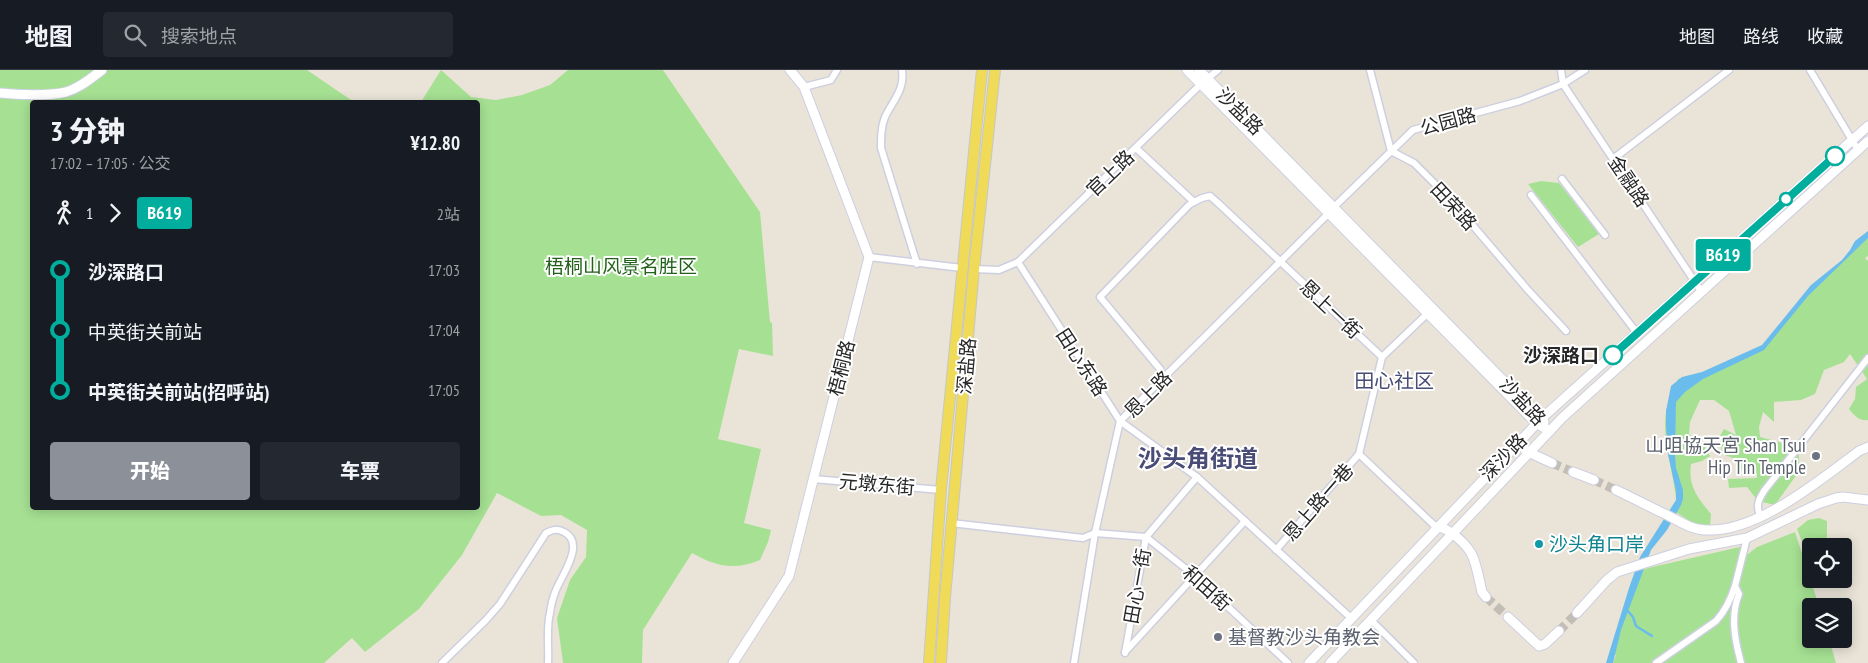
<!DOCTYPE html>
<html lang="zh">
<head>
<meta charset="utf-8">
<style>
  body { margin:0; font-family:"PT Sans Narrow","Noto Sans SC",sans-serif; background:#242831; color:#f1f3f6; height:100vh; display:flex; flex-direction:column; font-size:19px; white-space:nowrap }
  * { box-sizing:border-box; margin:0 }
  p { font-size:16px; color:#9ea1a6 }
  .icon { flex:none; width:28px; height:28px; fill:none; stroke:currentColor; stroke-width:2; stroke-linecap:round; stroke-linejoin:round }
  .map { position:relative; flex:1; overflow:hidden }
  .drawer { position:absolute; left:30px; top:30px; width:450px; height:410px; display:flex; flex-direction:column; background:#171b24; border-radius:5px; box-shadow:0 2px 12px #0003 }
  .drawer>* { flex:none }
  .badge { padding:0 10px; border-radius:4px; font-size:18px; line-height:32px }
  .fabs { position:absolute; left:1802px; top:468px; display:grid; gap:10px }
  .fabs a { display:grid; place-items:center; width:50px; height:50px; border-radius:5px; background:#171b24; box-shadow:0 2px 12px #0003; font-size:25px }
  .map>.badge { position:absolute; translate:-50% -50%; box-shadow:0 0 0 2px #fff }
  .legs { display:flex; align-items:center; gap:8px; height:55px; padding:0 20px; font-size:16px }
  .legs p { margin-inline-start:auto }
  .overview { display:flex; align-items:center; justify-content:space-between; height:85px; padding:0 20px }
  h1 { font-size:28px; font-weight:800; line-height:38px }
  .cta { display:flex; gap:10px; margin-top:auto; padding:10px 20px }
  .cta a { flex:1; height:58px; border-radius:5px; background:#8c9099; color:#fff; font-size:20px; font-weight:800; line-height:58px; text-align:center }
  .cta a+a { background:#242831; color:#f1f3f6 }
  ul { padding:0 20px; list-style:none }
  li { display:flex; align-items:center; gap:18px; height:60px; font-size:19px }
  li i { display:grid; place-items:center; width:8px; height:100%; margin:0 6px; background:currentColor }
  li i::after { content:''; width:12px; height:12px; margin:-6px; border:4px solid; border-radius:50%; background:#171b24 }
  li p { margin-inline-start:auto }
  li:first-child i { background:linear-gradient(#0000 50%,currentColor 0) }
  li:last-child i { background:linear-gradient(currentColor 50%,#0000 0) }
  header { display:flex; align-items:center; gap:30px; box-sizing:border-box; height:70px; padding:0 25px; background:#171b24; border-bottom:1px solid #363941 }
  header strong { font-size:24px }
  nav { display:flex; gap:28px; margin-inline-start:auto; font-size:18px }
  .search { width:350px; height:45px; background:#242831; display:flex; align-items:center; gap:12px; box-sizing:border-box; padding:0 18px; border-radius:5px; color:#9ea1a6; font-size:19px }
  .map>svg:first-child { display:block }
</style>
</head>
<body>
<header>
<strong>地图</strong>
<div class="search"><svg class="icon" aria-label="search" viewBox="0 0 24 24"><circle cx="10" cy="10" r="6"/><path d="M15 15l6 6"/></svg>搜索地点</div>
<nav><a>地图</a><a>路线</a><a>收藏</a></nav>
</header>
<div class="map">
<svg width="1868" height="593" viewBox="0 0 1868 593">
  <rect width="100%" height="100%" fill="#eae4d8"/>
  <g fill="#a6e193">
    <path d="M0,0H307L354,32H32V438H478V32H421L441,0L471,27L496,30L522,25L550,15L568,0H663L760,142L770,252L772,253L773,286L739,279L718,369L761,379L744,453L771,460L768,472L760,490C734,501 715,496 692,483L643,560L642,593H563L557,548L570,510L586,487L587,460L561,445L541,446L497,423L462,485L419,539L365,582L352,568L324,593H0Z"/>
    <polygon points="1541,111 1559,113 1599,164 1578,177 1528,114"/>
    <path d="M1868,168V186L1865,188L1868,191V350C1860,352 1854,345 1849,339L1855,329L1856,317L1867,309L1850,284L1844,292L1824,300L1815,324L1801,330L1774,332V352L1763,342L1759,357L1760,367L1798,377L1800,400L1775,435L1758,431L1747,417L1729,418L1728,409L1757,408V403L1743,402L1733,388L1722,384L1720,366L1724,359L1736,365L1729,341L1714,330H1700L1690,352L1689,364L1703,374L1710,386L1702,391L1691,394C1688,416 1697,427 1711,444L1710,456L1695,454L1677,443C1677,410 1661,374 1666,342C1668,331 1674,319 1678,309L1711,300L1764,275L1805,226L1827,207L1859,174Z"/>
    <polygon points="1819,448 1827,451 1827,467 1819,476 1811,476 1811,479 1804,477 1797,459 1808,450"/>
    <polygon points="1795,462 1819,536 1811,536 1811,569 1829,569 1836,593 1613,593 1616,585 1611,585 1638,502 1648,498 1744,476 1743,488 1757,477"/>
  </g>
  <polygon fill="#6abced" points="1868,161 1868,168 1808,226 1764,280 1703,309 1685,322 1676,332 1675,385 1676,398 1683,420 1683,429 1681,435 1667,460 1651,480 1621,560 1613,593 1606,593 1629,518 1640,487 1676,430 1676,421 1668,384 1666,355 1666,341 1671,316 1682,307 1702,302 1762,275 1811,215 1842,190 1850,180 1855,171"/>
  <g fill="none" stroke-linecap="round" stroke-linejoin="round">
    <polyline stroke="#6abced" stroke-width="2.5" points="1626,539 1633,547 1636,556 1652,566"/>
    <g stroke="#c3beb5" stroke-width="9" stroke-dasharray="9 4.5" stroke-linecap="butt">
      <polyline points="1552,393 1573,402"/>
      <polyline points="1594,410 1616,420"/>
      <polyline points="1486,527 1508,547"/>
      <polyline points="1559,561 1577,543"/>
    </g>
    <g stroke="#cdcfe0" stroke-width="9">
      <g id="street">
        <path d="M902,0C905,20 893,30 885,47C881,57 881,67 881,78L917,194"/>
        <polyline points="1370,0 1391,81 1414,93 1451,130 1528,220 1566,261"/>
        <polyline points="1561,0 1563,14 1701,221"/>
        <polyline points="1810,0 1858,80"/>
        <polyline points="804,17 831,10 837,0"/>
        <polyline points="1136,78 1194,132 1202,128 1210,126 1218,133 1382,287"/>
        <polyline points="1613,89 1729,0"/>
        <polyline points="1562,109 1605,165"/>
        <polyline points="1531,125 1637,263"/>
        <polyline points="1334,137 1413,60 1520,31 1563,14 1585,0"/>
        <polyline points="869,187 962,198"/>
        <polyline points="1018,192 1201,14 1218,0"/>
        <polyline points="974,199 999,200 1018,192 1120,351 1197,407 1351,548"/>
        <polyline points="1160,299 1100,227 1189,135 1194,132"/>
        <polyline points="1359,384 1436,457"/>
        <polyline points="813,409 941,420"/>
        <path d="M1760,446C1756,435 1758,431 1764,421L1868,288"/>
        <polyline points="951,453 1083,468 1095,463 1146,467 1195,506 1288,593"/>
        <polyline points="1276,480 1359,384 1382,287 1428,243"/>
        <polyline points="1371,550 1414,593"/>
        <polyline points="1125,582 1245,451"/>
        <polyline points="1125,583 1146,467 1197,407"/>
        <path d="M442,593L485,551L500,534L546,463C552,460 557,458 564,462C586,473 562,505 556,520C553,527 551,535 550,543C546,558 549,577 548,593"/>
        <polyline points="1074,593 1095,463 1120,351 1329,143"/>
        <path d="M1656,593L1716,551C1725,541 1731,529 1735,516"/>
        <path d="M1741,593C1735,571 1730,546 1739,524L1735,516L1747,468"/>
      </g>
    </g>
    <g stroke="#cdcfe0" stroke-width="11">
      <g id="secondary">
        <polyline points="1187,0 1536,353 1550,361"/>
        <polyline points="1199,0 1544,352"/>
        <path d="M0,23C18,25 48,26 66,22C80,18 91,8 102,0"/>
        <polyline points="1519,370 1526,381 1552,393"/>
        <polyline points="1573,402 1594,410"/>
        <path d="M1616,420C1633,428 1650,437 1667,445C1677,450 1687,457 1698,459C1750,469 1820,410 1859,381L1868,377"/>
        <path d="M1436,457C1447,456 1465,473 1471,483C1477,494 1479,510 1482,522L1486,527"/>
        <polyline points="1577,543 1607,510 1617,502 1689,479 1747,468 1818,434 1836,428 1843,427 1868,430"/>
        <polyline points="1508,547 1539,576 1545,574 1559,561"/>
        <polyline points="733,593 789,506 869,187 804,17 790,0"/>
        <polyline points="1309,593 1542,348 1868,56"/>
        <polyline points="1330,593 1562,348 1868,71"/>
      </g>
    </g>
    <g stroke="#c7c7c7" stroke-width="12">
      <g id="primary">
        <polyline points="929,593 941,420 982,0"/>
        <polyline points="941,593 945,528 974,199 995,0"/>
      </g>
    </g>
    <use href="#street" stroke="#fff" stroke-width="6"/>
    <use href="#secondary" stroke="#fff" stroke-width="9"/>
    <use href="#primary" stroke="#efdb58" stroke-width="10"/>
  </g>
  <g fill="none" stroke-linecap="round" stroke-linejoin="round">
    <g stroke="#fff" stroke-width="11">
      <polyline id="line-1" points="1613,285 1835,86"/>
    </g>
    <use href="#line-1" stroke="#01ad9c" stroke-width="8"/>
  </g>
  <g fill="#fff" stroke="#01ad9c" stroke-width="2.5">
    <circle cx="1835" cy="86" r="9"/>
    <circle cx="1786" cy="129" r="6"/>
    <circle cx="1613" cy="285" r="9"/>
  </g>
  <g fill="#6b7280" stroke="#fff" stroke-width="2">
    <circle cx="1816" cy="386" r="5"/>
    <circle cx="1218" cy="567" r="5"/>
  </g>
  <circle fill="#0f9aa8" stroke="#fff" stroke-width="2" cx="1539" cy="474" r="5"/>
  <g text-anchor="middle" stroke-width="4" stroke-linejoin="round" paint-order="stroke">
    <g font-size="19" fill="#272727" stroke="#fff">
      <text transform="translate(1240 41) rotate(45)" y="7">沙盐路</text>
      <text transform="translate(1448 51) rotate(-15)" y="7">公园路</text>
      <text transform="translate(1110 103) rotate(-44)" y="7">官上路</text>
      <text transform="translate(1629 111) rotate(56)" y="7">金融路</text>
      <text transform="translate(1454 136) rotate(47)" y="7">田荣路</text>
      <text transform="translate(1331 239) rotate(43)" y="7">恩上一街</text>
      <text transform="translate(1082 292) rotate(57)" y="7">田心东路</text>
      <text transform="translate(966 296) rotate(-85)" y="7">深盐路</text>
      <text transform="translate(841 298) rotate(-76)" y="7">梧桐路</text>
      <text transform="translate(1148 324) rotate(-45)" y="7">恩上路</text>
      <text transform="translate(1523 331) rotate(47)" y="7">沙盐路</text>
      <text transform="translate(1503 387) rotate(-46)" y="7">深沙路</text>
      <text transform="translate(877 414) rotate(5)" y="7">元墩东街</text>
      <text transform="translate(1318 432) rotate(-49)" y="7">恩上路一巷</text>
      <text transform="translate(1137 516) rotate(-80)" y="7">田心一街</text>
      <text transform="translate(1207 518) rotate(42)" y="7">和田街</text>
    </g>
    <g font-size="19" fill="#216119" stroke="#fff">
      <text x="621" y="203">梧桐山风景名胜区</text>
    </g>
    <g font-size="19" font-weight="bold" fill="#272727" stroke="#fff" text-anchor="end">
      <text x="1599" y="292">沙深路口</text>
    </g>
    <g font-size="19" fill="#5b616d" stroke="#fff" text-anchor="end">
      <text x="1806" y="382">山咀協天宮 Shan Tsui<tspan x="1806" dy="22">Hip Tin Temple</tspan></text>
      <text x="1228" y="574" text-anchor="start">基督教沙头角教会</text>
    </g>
    <g font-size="19" fill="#0d838f" stroke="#fff" text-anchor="start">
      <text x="1549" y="481">沙头角口岸</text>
    </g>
    <g font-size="20" fill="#484c76" stroke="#fff">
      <text x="1394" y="318">田心社区</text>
    </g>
    <g font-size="24" font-weight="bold" fill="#484c76" stroke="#fff">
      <text x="1198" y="397">沙头角街道</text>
    </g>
  </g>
</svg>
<div class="fabs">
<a><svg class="icon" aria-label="locate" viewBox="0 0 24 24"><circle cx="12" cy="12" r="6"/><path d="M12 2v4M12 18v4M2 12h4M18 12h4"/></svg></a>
<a><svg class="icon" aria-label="layers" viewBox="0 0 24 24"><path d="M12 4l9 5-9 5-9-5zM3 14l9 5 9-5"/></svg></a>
</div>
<b class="badge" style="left:1723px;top:185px;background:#01ad9c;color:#fff">B619</b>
<section class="drawer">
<div class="overview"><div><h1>3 分钟</h1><p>17:02 – 17:05 · 公交</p></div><b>¥12.80</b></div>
<div class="legs"><svg class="icon" aria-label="walk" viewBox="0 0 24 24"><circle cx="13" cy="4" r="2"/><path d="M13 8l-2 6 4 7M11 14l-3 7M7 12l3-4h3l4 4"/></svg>1<svg class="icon" aria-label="forward" viewBox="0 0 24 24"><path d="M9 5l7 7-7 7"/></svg><b class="badge" style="background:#01ad9c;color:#fff">B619</b><p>2站</p></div>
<ul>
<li><i style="color:#01ad9c"></i><b>沙深路口</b><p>17:03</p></li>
<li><i style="color:#01ad9c"></i><span>中英街关前站</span><p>17:04</p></li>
<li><i style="color:#01ad9c"></i><b>中英街关前站(招呼站)</b><p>17:05</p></li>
</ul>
<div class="cta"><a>开始</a><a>车票</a></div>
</section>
</div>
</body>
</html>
